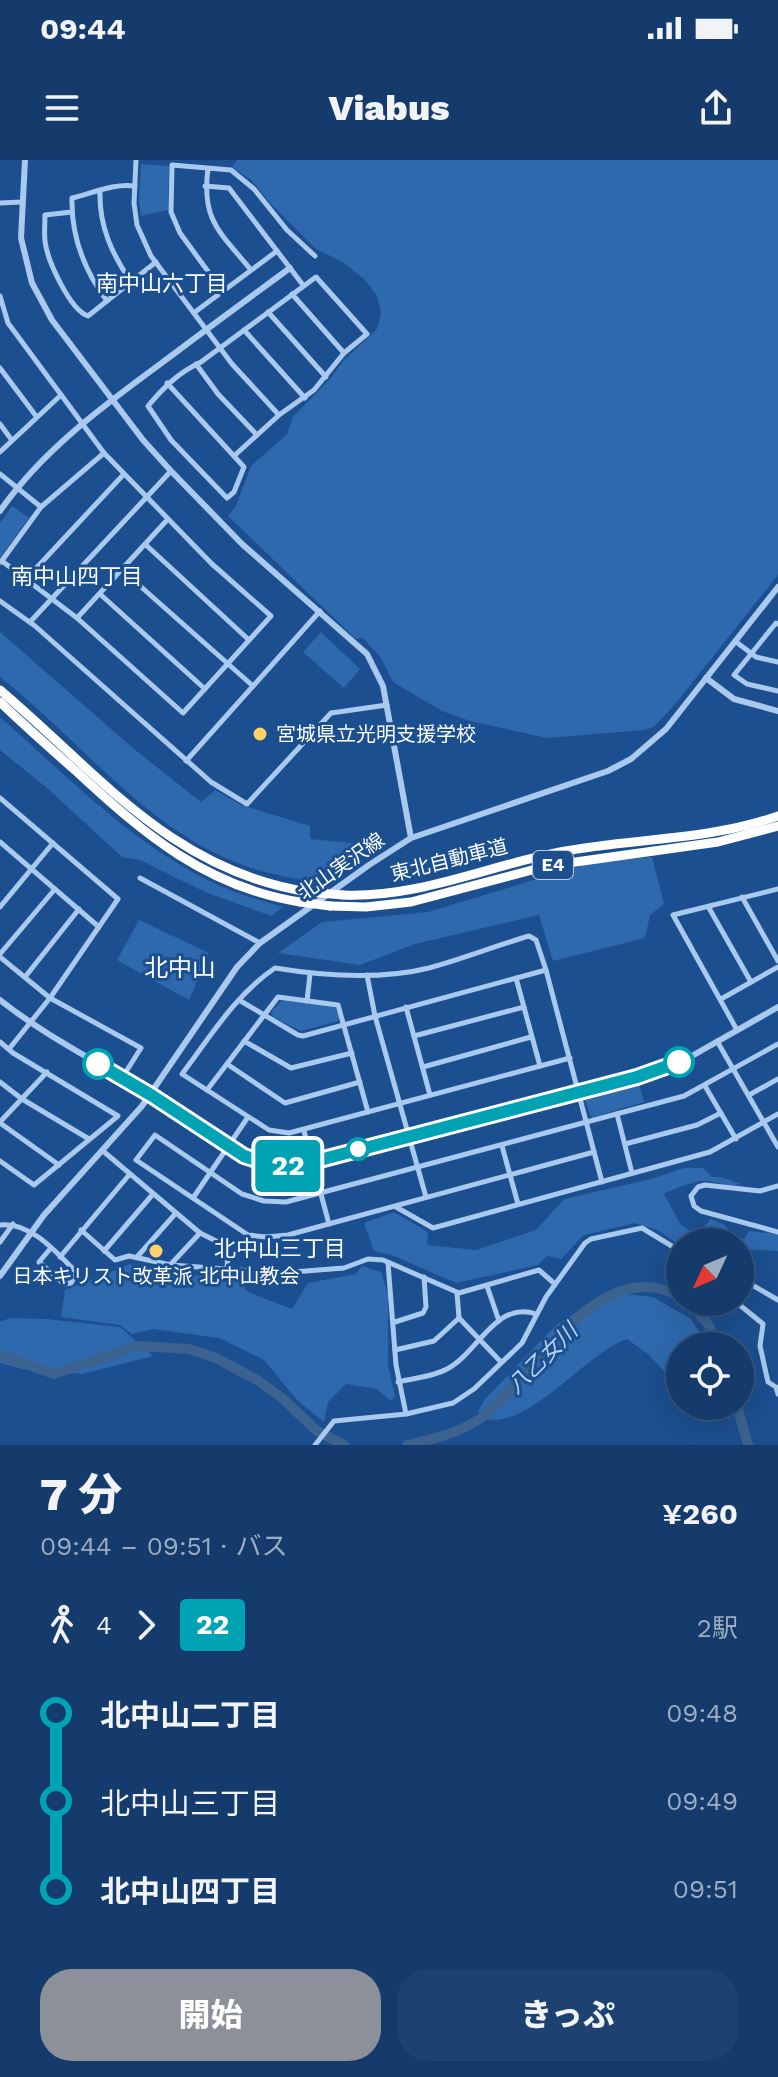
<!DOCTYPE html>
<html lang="ja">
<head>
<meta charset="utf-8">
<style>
  body { margin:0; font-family:"Work Sans","Noto Sans JP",sans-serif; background:#1d4271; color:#f1f3f6; height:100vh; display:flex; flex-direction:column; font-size:30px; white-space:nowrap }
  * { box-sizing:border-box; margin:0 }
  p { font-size:26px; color:#9dadc1 }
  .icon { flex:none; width:44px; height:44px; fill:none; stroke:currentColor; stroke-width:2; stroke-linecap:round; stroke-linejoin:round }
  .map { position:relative; height:1285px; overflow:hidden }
  .drawer { display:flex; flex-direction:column; background:#143b6b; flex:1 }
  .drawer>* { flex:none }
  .badge { padding:0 16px; border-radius:6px; font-size:28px; line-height:52px }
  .needle { width:52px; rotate:226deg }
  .buttons { position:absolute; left:666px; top:1068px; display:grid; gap:16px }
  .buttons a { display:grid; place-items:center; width:88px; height:88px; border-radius:50%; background:#143b6b; box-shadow:0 8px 32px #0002,0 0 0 2px #33557e; font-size:40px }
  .map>.badge { position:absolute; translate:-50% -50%; box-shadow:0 0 0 4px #fff }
  .legs { display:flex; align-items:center; gap:12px; height:88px; padding:0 40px; font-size:26px }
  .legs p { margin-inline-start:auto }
  .summary { display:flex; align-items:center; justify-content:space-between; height:136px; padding:0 40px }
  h1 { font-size:44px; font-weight:800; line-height:60px }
  .cta { display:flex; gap:16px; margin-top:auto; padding:16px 40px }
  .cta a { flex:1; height:92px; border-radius:32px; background:#8c9099; color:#fff; font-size:32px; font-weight:800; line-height:92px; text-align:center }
  .cta a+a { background:#1d4271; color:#f1f3f6 }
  ul { padding:0 40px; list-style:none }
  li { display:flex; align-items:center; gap:28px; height:88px; font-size:30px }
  li i { display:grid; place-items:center; width:12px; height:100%; margin:0 10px; background:currentColor }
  li i::after { content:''; width:20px; height:20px; margin:-10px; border:6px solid; border-radius:50%; background:#143b6b }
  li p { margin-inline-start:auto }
  li:first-child i { background:linear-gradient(#0000 50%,currentColor 0) }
  li:last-child i { background:linear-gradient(currentColor 50%,#0000 0) }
  .status { display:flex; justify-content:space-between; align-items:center; height:56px; padding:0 40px; background:#143b6b; direction:ltr }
  .status svg { height:22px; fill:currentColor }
  header { display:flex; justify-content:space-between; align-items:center; height:104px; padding:0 40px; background:#143b6b; font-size:36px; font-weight:800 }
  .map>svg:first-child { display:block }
</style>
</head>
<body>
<div class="status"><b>09:44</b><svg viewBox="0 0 49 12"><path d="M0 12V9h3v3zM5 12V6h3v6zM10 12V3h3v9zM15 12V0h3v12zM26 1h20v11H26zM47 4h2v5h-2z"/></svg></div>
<header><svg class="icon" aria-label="menu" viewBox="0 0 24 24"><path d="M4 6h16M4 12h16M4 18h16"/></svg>Viabus<svg class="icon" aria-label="share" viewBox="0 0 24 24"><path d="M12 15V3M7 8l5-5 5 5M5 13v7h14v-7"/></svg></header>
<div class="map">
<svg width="778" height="1285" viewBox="0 0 778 1285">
  <rect width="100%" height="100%" fill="#1b4f8f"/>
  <g fill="#2e69ad">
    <polygon points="237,0 778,0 778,415 676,543 654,567 644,570 547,578 470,561 442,551 393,522 381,498 363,478 356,479 228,356 236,346 251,306 287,274 293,257 329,220 344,200 377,169 381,153 377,136 366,121 343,102 316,89 271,44 250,19 232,7"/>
    <polygon points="141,4 169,6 168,50 141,56 139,42"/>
    <polygon points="12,346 29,358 0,398 0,363"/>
    <path d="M0,472L134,589L201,642L215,630L241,645L310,666V679L362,684L368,692L322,724C300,719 277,716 255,709C152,678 82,581 0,517Z"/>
    <polygon points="321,472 360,509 344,528 303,492"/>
    <path d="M0,557C68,617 140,692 225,728C243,736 264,741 283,747L271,756L205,732L140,700L122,697L47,628L0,590Z"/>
    <polygon points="652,697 664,744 650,755 645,778 553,801 539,755 415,784 360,805 278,793 322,762 428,752 590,703"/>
    <polygon points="139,760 209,793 189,840 117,800"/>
    <polygon points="282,840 334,846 340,858 338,861 301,871 273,857 271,852"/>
    <polygon points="638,920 644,942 593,957 590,955 584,937 585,933"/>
    <path d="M684,1008H703L712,1017H721L741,1024C728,1028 715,1020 702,1021C695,1021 670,1030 664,1034L681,1065L696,1075L711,1059L725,1065L731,1075L744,1079L749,1071L778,1074V1091L740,1089V1082H680V1085L657,1070L635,1063L584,1075L561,1099L547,1096L538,1105L456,1123L394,1096L374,1091L364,1063L394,1052L428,1072L427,1085L476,1090L536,1070L564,1039L651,1019Z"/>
    <polygon points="130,1104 175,1114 241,1118 246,1131 292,1149 308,1123 356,1114 362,1106 381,1112 388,1135 388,1205 395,1237 391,1241 377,1229 346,1224 328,1242 324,1262 298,1241 264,1200 219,1178 153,1169 132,1174 120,1165 61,1157 65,1130"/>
    <path d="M608,1132L653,1137L691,1159L708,1186H680V1228L648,1194L627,1179C585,1193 527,1273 482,1258L478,1251L485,1239L556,1165Z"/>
    <polygon points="10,1158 46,1159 120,1167 153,1196 82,1214 22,1209 0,1203 0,1162"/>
  </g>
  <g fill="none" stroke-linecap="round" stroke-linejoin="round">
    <g stroke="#3c6290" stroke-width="10">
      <polyline points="690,1142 709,1166 718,1186"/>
      <polyline points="0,1195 54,1214 138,1186 189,1189 216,1198 257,1220 281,1237 317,1271 344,1285"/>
      <polyline points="737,1246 748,1285"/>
      <path d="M407,1285C433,1279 465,1272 486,1254C533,1215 586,1116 657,1128C665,1130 673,1133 680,1136"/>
    </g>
    <g stroke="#a9c9ee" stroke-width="5">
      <polyline points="136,0 134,43 137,65 151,96 232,204 279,255"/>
      <path d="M208,9C201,61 221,73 251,110"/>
      <polyline points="205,26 229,28 303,125"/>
      <path d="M100,32C99,66 112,94 131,122"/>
      <polyline points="0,43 22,42"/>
      <path d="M72,52L45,55C45,63 44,73 45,81C47,100 70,150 88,156L156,102"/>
      <polyline points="223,132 180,73 171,52 172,5 231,10 254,29 287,70 315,96"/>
      <polyline points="292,134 344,193"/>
      <polyline points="0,136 8,163 104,293 212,404 271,456 183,553 77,458 2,401"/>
      <path d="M107,141C84,110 71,77 72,38C93,33 114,23 135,26"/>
      <polyline points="195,152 277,91"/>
      <polyline points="268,152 326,217"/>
      <polyline points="244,170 305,238"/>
      <polyline points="196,204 218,234 256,274"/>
      <polyline points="0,208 36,256"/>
      <path d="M167,223L244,307L234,332L227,338L171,280L148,246C164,227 178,213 201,202L316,117L367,174L344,193L314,230L279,255L234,296"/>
      <polyline points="0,264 11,279"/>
      <polyline points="0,292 61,235"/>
      <polyline points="0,314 41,347"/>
      <polyline points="146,385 249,480"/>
      <polyline points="1,402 41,347 104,293"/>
      <polyline points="122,410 253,526"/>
      <polyline points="27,418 124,314"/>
      <polyline points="100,434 205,529"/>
      <polyline points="0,441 35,466 211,622 247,644 331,553 387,545"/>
      <polyline points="77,458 168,359"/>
      <polyline points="30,462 171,311"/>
      <polyline points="778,464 776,463 734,515 747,524 778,531"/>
      <polyline points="735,481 756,497 778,502"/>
      <polyline points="186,601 320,451"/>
      <polyline points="0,638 118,739 50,838 9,889"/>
      <polyline points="0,682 99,767"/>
      <polyline points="140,718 260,783"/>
      <polyline points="742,737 778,801"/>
      <polyline points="0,747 53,683"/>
      <polyline points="709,748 751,822"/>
      <polyline points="0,794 55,729"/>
      <polyline points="0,797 50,838 141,888 122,918"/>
      <polyline points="367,815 375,856 426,1037"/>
      <polyline points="25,817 79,749"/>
      <polyline points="516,818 540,906"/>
      <polyline points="721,839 778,807"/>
      <polyline points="239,840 298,875 303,876 546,810"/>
      <polyline points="307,841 310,814"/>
      <polyline points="406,847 430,935"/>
      <polyline points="737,870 673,755 778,729"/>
      <polyline points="414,876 524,847"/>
      <polyline points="244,881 291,908 352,893"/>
      <polyline points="717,881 778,987"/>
      <polyline points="0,882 13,893 118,956 34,1025 0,1001"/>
      <path d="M570,898L289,973L269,970L182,914C210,877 236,834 275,808C324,816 380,820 429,808C462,799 495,786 529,776L536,780L546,810L602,1022"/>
      <polyline points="227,904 285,943 360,922"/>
      <polyline points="423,907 531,877"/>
      <polyline points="0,922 22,939 89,979"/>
      <polyline points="705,926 736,979"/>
      <polyline points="207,930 278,837 338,845 368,952"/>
      <polyline points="749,935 778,919"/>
      <polyline points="617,954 632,1013"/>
      <polyline points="0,962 47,912"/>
      <polyline points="0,963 59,1005"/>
      <polyline points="304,971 329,1064"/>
      <polyline points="625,984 697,965 721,953"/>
      <polyline points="502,986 518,1044"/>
      <polyline points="103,991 200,1073 228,1087 227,1110"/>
      <polyline points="594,992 288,1075 266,1077 248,1075 136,1000 155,975 242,1034 264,1041 286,1042 684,936 778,884"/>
      <polyline points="778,1026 760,1031 705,1025 698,1027 691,1036 694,1046 701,1051 778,1072"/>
      <polyline points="193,1038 248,957"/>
      <polyline points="396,1047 433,1068 710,992 778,954"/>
      <path d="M0,1065C30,1061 57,1093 77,1113L71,1123L64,1124L39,1102L50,1089"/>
      <polyline points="81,1070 115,1100 129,1096 171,1105 280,1113 344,1108 368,1099 383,1100 459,1133 539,1110 555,1124"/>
      <polyline points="0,1082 13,1064"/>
      <polyline points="104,1091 153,1034"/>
      <polyline points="60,1097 129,1015"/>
      <polyline points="137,1097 176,1053"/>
      <polyline points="388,1103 396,1205 406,1254"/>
      <polyline points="171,1104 200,1073"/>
      <polyline points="740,1118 778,1140"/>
      <polyline points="487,1126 499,1161"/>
      <polyline points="457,1133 459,1158 501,1202"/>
      <polyline points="736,1142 763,1164 760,1186 768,1222 776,1227 778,1234"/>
      <polyline points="395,1162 423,1153 426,1147 424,1117"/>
      <polyline points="395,1190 434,1181 459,1158"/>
      <path d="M398,1222C413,1218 433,1217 447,1209C478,1193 496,1140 536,1154"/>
      <polyline points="315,1285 334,1261 406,1254 453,1243 474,1229 522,1183 546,1137 585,1083 591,1079 642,1068 680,1091"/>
    </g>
    <g stroke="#a9c9ee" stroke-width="6">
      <polyline points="25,0 21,78 32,123 52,160 143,280 171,311 242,384 367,494 383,526 411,678"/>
      <path d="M0,351C43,289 107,243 167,199C208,168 249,138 290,108"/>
      <polyline points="706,518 734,539 778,551"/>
      <path d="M0,840C48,878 101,903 152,936C182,955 224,991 257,1001C276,1007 293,1005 312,1002L665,908L683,901L778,847"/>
      <polyline points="0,1116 44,1055 142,946 237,807 260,783 369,705 411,678 608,611 631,599 666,569 778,427"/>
    </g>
    <g stroke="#fff" stroke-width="9">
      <path d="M0,530C99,614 172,711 309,732"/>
      <path d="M0,542C25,566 51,589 77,612C144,674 206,727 300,742"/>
      <path d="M343,735C419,738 487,706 560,692C632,678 707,681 778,656"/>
      <polyline points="330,746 366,747 411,742 547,706 718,682 778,666"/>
    </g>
    <g stroke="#fff" stroke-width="9">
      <polyline points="309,732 343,735"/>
      <polyline points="300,742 330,746"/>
    </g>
  </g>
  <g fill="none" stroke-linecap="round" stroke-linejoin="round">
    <g stroke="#fff" stroke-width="18">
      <polyline id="line-1" points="98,904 151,935 244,996 272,1005 287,1006 312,1002 637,917 679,902"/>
    </g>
    <use href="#line-1" stroke="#00a3b4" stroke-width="12"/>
  </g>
  <g fill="#ffd166" stroke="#1b4f8f" stroke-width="3">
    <circle cx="260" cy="574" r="8"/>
    <circle cx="156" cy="1091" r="8"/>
  </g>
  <g fill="#fff" stroke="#00a3b4" stroke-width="4">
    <circle cx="679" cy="902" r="14"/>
    <circle cx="98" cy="904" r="14"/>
    <circle cx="358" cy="989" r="10"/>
  </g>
  <g text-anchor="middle" stroke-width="6" stroke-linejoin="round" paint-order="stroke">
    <rect fill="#1b4f8f" stroke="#bbcadd" stroke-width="2" x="533" y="691" width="40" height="28" rx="6"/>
    <g font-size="18" font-weight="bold" fill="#fff">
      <text x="553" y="711">E4</text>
    </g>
    <g font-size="20" fill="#fff" stroke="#1b4f8f" text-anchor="start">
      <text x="276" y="581">宮城県立光明支援学校</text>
      <text x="156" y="1123" text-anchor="middle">日本キリスト改革派 北中山教会</text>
    </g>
    <g font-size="20" fill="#fff" stroke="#1b4f8f">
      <text transform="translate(449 700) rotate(-14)" y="7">東北自動車道</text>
      <text transform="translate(341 706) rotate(-35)" y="7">北山実沢線</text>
    </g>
    <g font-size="22" fill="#fff" stroke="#1b4f8f">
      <text x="162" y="131">南中山六丁目</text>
      <text x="77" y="424">南中山四丁目</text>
      <text x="280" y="1096">北中山三丁目</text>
    </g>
    <g font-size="22" font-style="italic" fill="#b5d3f5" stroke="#1b4f8f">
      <text transform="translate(542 1198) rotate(-45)" y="8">八乙女川</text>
    </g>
    <g font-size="24" fill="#fff" stroke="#1b4f8f">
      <text x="180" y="816">北中山</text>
    </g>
  </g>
</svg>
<div class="buttons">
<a><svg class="needle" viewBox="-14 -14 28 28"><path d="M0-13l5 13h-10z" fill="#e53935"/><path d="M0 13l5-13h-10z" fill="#9dadc1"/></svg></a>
<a><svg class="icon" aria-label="locate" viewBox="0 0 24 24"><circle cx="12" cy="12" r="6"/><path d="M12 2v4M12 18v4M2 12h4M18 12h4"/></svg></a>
</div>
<b class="badge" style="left:288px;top:1006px;background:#00a3b4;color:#fff">22</b>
</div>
<section class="drawer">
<div class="summary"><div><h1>7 分</h1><p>09:44 – 09:51 · バス</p></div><b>¥260</b></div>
<div class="legs"><svg class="icon" aria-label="walk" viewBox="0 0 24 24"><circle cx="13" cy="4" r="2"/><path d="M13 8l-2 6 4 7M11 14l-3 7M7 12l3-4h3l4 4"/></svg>4<svg class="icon" aria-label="forward" viewBox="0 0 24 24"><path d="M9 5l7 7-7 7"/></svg><b class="badge" style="background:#00a3b4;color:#fff">22</b><p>2駅</p></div>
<ul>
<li><i style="color:#00a3b4"></i><b>北中山二丁目</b><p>09:48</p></li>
<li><i style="color:#00a3b4"></i><span>北中山三丁目</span><p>09:49</p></li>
<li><i style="color:#00a3b4"></i><b>北中山四丁目</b><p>09:51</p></li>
</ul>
<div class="cta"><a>開始</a><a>きっぷ</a></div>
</section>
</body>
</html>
